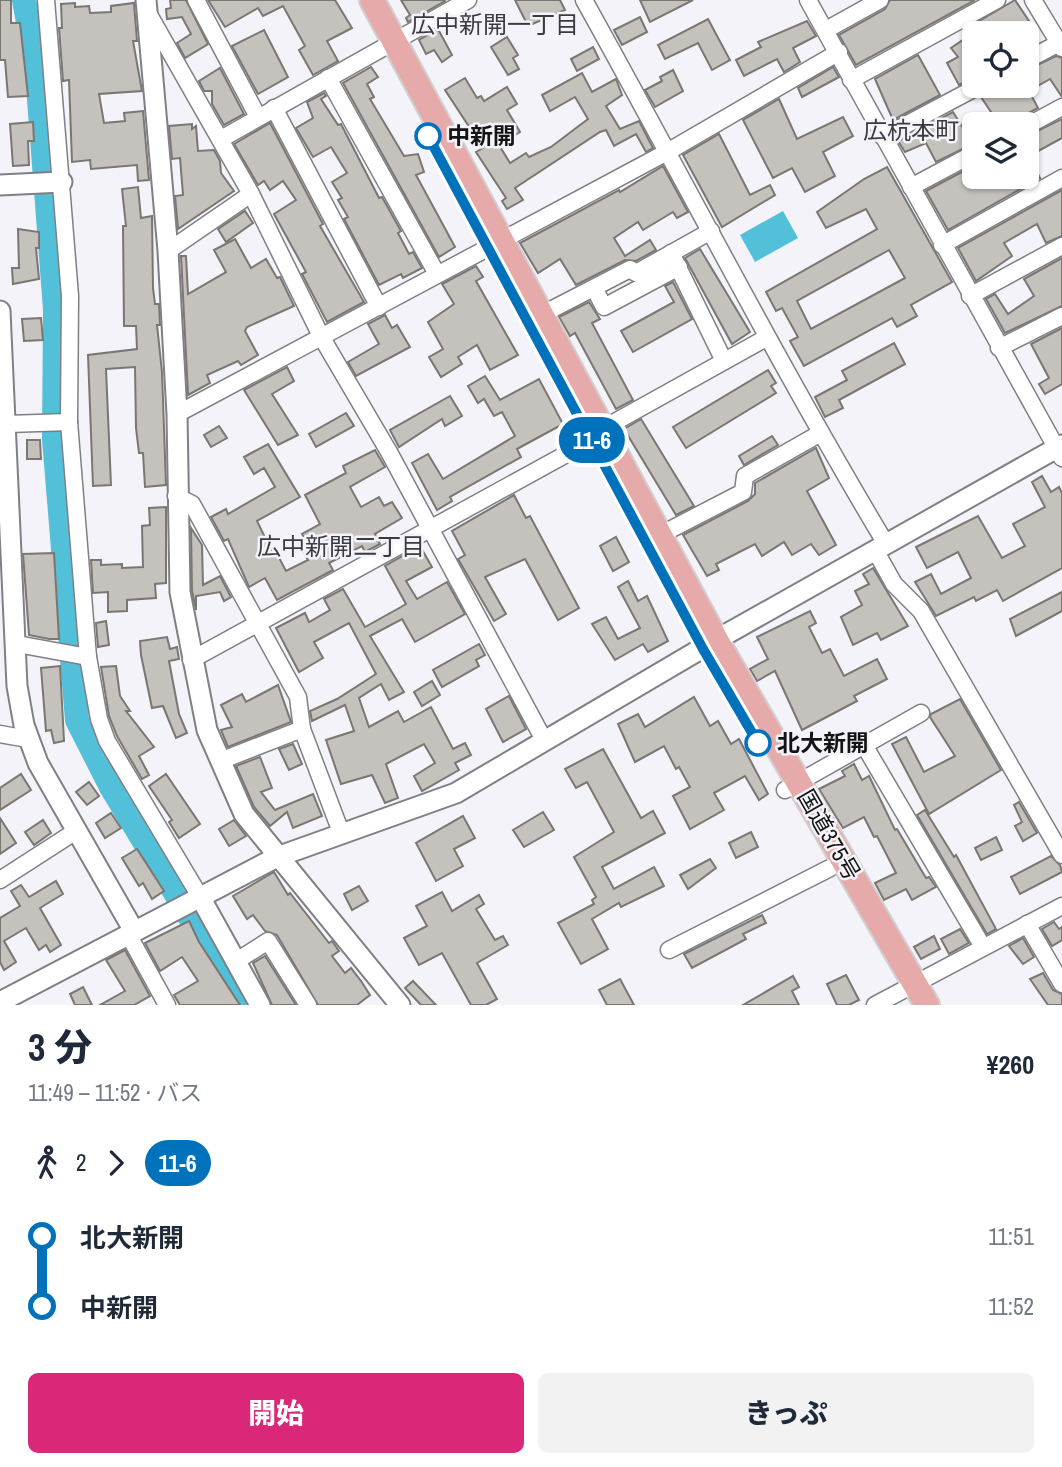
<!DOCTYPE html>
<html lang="ja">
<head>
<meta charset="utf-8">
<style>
  body { margin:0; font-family:"Archivo Narrow","Noto Sans JP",sans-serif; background:#f2f2f3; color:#1f2937; height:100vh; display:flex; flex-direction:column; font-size:26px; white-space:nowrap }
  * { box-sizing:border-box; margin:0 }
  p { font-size:23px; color:#747a83 }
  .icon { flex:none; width:38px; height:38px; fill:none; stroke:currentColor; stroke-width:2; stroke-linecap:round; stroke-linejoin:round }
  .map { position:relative; height:1005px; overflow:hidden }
  .side { display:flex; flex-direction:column; background:#fff; flex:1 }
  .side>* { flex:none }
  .badge { padding:0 14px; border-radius:23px; font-size:24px; line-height:46px }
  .fabs { position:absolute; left:962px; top:21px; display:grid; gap:14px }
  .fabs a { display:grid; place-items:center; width:77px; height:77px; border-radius:10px; background:#fff; box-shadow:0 2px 5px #0004; font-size:35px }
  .map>.badge { position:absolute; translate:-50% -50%; box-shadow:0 0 0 4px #fff }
  .legs { display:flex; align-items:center; gap:10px; height:77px; padding:0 28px; font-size:23px }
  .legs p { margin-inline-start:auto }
  .headline { display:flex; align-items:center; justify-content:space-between; height:119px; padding:0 28px }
  h1 { font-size:38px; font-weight:800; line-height:52px }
  .primary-button { display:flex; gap:14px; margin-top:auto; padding:14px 28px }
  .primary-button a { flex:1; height:80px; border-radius:10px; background:#db2777; color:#fff; font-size:28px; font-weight:800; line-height:80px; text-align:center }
  .primary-button a+a { background:#f2f2f3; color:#1f2937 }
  ul { padding:0 28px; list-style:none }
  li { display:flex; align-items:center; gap:24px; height:70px; font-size:26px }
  li i { display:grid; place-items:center; width:10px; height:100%; margin:0 9px; background:currentColor }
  li i::after { content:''; width:18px; height:18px; margin:-9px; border:5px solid; border-radius:50%; background:#fff }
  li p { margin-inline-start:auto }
  li:first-child i { background:linear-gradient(#0000 50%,currentColor 0) }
  li:last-child i { background:linear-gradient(currentColor 50%,#0000 0) }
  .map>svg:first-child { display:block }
</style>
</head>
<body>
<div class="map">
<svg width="1062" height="1005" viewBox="0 0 1062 1005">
  <rect width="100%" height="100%" fill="#f3f3f9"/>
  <polygon fill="#52c0d9" points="783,211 798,238 755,262 740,235"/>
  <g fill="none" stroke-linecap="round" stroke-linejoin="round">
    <polyline stroke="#52c0d9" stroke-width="24" points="24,0 37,73 55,309 54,439 77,720 111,787 243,1005"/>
  </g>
  <g fill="#c5c1bc" stroke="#7a7672" stroke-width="2" fill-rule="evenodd">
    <polygon points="0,0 11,0 11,23 20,23 28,96 8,97 5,60 0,60"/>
    <polygon points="170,0 186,0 208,44 185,58 177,43 191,34 182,17 167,19 166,9 171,8"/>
    <polygon points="208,0 335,0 352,28 327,41 338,61 313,75 299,50 305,46 283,6 263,16 258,8 225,27"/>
    <polygon points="401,0 444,0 445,1 408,22 406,18 410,15"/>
    <polygon points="515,0 560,0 565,10 528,26"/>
    <polygon points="640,0 693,0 650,22"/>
    <polygon points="890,0 975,0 856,65 839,35 885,9"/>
    <polygon points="1015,0 1029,21 1006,33 1000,29 993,33 975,33 975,76 959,85 947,63 958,57 951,48 973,33 969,27"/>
    <polygon points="75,3 75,7 89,6 90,13 111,12 111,6 134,3 137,41 133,41 142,91 99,94 104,123 125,121 124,113 143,111 149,180 138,181 137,165 91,169 90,160 72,162 69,80 63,81 59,28 62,28 61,4"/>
    <polygon points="640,17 647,32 622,45 614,30"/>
    <polygon points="708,19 730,60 712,70 698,43 665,59 658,45"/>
    <polygon points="807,21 816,36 793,48 800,62 784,72 777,59 744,76 736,60 761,47 758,42"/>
    <polygon points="438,29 452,55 442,62 434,50 426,54 419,40"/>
    <polygon points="264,30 288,77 258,94 232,46"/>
    <polygon points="507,37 518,55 513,58 519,69 508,75 491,47"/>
    <polygon points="593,47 599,59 577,71 571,59"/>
    <polygon points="918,55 940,95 893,120 875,79"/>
    <polygon points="1056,56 1062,58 1062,97 1050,79 1029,91 1038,108 1007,124 975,124 975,143 936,162 926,143 905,152 898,141 953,112 963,128 991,112 981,97 989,86 1027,88 1027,70"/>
    <polygon points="371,67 378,77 367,84 374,97 370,99 404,156 418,154 424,172 416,175 455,247 439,257 343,83"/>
    <polygon points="833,67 839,77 802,97 798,88"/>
    <polygon points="220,68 244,114 224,125 212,104 212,91 204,91 199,81"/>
    <polygon points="673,70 683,91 655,107 645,90 662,81 660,77"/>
    <polygon points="582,73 592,92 616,79 622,95 606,106 620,129 639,121 653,148 646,152 636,134 614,146 606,130 600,132 515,188 523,200 507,209 502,201 506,198 476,152 483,148 445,90 465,78 477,98 481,96 484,101 507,87 517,104 507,110 520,132 499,145 510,163 526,153 529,157 551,147 588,119 575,97 550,111 542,95"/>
    <polygon points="324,93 326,96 321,99 338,125 341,124 379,198 382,197 401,231 398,233 409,254 413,252 422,268 403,278 401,274 379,285 344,219 348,217 338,200 342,198 332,182 347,173 331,147 313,157 296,128 313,118 307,102"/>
    <polygon points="779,99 797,139 843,117 853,136 823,152 835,176 805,192 792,168 773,178 743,120"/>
    <polygon points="1062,119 1062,138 1029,156 1040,178 948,230 926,191 975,165 975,177 1027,177 1027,136"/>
    <polygon points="33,122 34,141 28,141 29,165 13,166 10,124"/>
    <polygon points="270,123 323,224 320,226 364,302 327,322 302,274 306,272 274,214 296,200 283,181 270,190 264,181 258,185 234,144"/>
    <polygon points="192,124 192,129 196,126 198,151 214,150 220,161 221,173 234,191 178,229 175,196 183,195 180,158 172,159 169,126"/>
    <polygon points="719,134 750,195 770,185 775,195 722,227 683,155"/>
    <polygon points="663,166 688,212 677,218 673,212 643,230 638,222 614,238 625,256 650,240 656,250 636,261 625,260 576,285 560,259 538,273 520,243 619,190 620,192"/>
    <path d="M887,167L952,282L911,305L917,316L897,327L892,318L804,366L790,341L798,337L782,308L776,311L766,292L877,229L866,209L826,228L817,212L864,179ZM889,250L905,278L811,329L797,301Z"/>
    <polygon points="138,187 141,218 152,216 153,288 155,304 159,304 160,325 157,325 162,372 166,485 145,487 143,453 139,453 136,428 135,367 106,369 111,485 93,486 88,355 137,349 136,326 124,326 123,226 126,226 122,189"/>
    <polygon points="1062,190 1062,236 1046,243 1037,224 1004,243 1012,256 976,281 958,248"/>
    <polygon points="245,211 253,223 226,242 218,229"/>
    <polygon points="18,229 39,232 39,248 36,248 39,279 13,284 12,268 19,268"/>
    <polygon points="235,239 251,268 266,259 277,278 280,277 294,306 247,327 245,331 258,355 241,365 238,361 207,375 210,383 188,395 181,256 186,256 188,294 226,272 214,250"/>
    <polygon points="700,249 750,332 732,344 685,258"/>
    <polygon points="1062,258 1062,306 1005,333 986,299 995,294 1008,314 1034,296 1024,279"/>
    <polygon points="476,266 483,277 476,281 518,355 490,370 477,345 458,357 462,364 441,377 429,357 443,349 428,322 454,304 442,284"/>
    <polygon points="673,282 692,319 633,352 621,331 674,302 665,286"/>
    <polygon points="589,302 600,319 592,323 633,400 616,409 575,333 570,336 559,317"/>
    <polygon points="385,315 392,328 397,325 410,347 356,376 348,362 379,344 368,324"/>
    <polygon points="41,318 43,340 24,341 22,319"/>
    <polygon points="1062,328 1062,384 1045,394 1039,384 1049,378 1031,344"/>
    <polygon points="894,343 905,364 839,400 843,408 825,417 815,397 847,380 842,371"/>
    <polygon points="287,367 294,381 272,394 298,435 278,445 244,390"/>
    <polygon points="768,370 776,383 771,386 776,393 686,448 673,427"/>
    <polygon points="485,376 500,400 539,379 563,424 517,449 521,457 450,497 452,501 437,510 412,463 428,454 443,479 515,436 502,412 494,416 484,399 478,403 468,386"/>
    <polygon points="450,396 462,416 445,426 442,419 399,447 390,430"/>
    <polygon points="346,413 354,426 316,447 309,434"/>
    <polygon points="641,419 694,506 676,515 624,429"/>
    <polygon points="219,426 227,438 211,447 204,435"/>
    <polygon points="772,436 778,445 744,465 739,456"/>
    <polygon points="27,440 40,440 41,459 27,459"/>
    <polygon points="268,444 300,497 257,521 273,554 276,552 286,571 308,560 299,544 306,541 302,534 320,524 305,495 346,473 343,466 375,450 385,467 350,487 361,507 379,497 384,506 392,502 402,518 375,534 380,544 365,552 362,546 329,563 333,570 277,600 265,578 249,587 228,539 224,541 211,517 226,509 228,514 275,487 264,468 254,474 244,457"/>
    <polygon points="816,448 829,478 807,491 836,545 819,555 811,544 792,555 784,542 762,556 755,544 716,564 719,570 707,576 683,535 748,501 755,494 755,483"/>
    <polygon points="1042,476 1051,492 1059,487 1062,493 1062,568 1003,601 997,590 976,601 974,597 936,616 915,582 931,574 941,594 971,578 958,552 927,568 916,547 978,516 1002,558 1025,546 1013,524 1045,507 1032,482"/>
    <polygon points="514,495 526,518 530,516 579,608 558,620 525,559 485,577 506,614 494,621 458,559 465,555 452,531"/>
    <polygon points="166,507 166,583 155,584 156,598 127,600 127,611 108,612 108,592 93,593 91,560 101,560 101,565 122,564 122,568 143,567 142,526 150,525 149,508"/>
    <polygon points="191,528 202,545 203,585 220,576 231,597 224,601 220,592 196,596 196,610 192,591"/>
    <polygon points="616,537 629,562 613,571 600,546"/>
    <polygon points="420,546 432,567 406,581 417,599 447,582 465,614 415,642 402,619 370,636 404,692 389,700 381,684 359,698 369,727 398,711 404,722 431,707 453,749 465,743 471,755 455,763 459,770 422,791 414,776 435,763 424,744 386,764 398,798 385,803 372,775 341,784 326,740 354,731 345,705 312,721 310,711 337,699 376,674 349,623 314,642 323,658 299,672 276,628 305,613 309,622 330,610 324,599 343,589 365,627 401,607 406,604 385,566"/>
    <polygon points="54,553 59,639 49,639 29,635 23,554"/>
    <polygon points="873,568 908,626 881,640 877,633 853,645 841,617 862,605 855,591 869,584 863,574"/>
    <polygon points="628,581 638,601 647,596 668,641 648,652 643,644 615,660 592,624 606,617 618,639 640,628 618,587"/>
    <polygon points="1062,592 1062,611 1016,636 1010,619"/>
    <polygon points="810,611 816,623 809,627 822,653 830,649 844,676 877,659 887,679 854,696 857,701 802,730 775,671 757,681 750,669 768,659 757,637"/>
    <polygon points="106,621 109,645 98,647 96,623"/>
    <polygon points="167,637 170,649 177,647 179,659 169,661 179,714 187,733 176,738 163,706 152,708 141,655 140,641"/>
    <polygon points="479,644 485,655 476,660 479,666 442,687 433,670"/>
    <polygon points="60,666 64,741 54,743 51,730 46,731 41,668"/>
    <polygon points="116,666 120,696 130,711 126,711 154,747 139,756 149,775 142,779 117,736 109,716 101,667"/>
    <polygon points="432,681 440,695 422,706 414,692"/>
    <polygon points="278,685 291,722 228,747 221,730 232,727 221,705 242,694 246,702"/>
    <polygon points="509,696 526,729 503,742 486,709"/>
    <polygon points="694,697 710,726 718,721 731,744 739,739 768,794 759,800 745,776 714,793 724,810 690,829 673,796 690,787 679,767 676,769 664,746 635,762 618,724 638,714 645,727"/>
    <polygon points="960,699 1001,770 929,814 892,744 906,737 924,772 955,756 930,717 931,714"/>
    <polygon points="293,744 302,764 289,770 279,749"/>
    <polygon points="603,749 641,818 653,811 665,833 602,867 614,889 654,867 664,886 621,907 619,903 592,919 608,949 581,964 558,923 594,904 592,900 596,897 574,857 614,832 587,782 576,788 565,769"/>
    <polygon points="260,757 272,788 261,792 275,810 313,794 322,816 293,828 287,812 270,826 254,807 236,766"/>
    <polygon points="854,764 862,780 869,776 895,830 897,829 926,878 929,877 936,887 912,900 906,889 884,900 875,883 896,873 877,836 874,837 864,817 843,828 819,789 845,776 842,771"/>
    <polygon points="21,774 31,790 0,810 0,788"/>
    <polygon points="166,774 200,824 179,838 169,822 172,820 149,786"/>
    <polygon points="89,782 99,796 87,805 76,792"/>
    <polygon points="1019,802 1037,833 1023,841 1015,826 1022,822 1014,805"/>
    <polygon points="925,810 954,857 956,855 996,929 987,934 917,815"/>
    <polygon points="543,812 554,830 524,847 513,830"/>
    <polygon points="111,813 121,828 105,838 96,823"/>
    <polygon points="463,816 475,838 454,849 463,866 436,881 416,843"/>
    <polygon points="0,818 16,843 0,854"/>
    <polygon points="43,820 51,833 34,845 25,832"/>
    <polygon points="234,820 246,836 229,846 219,829"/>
    <polygon points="751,832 758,847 736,858 729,843"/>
    <polygon points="996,837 1002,850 981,860 975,848"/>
    <polygon points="137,849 164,891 152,899 143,883 139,886 122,858"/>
    <polygon points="1051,856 1060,865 1062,872 1020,894 1011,877"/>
    <polygon points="710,859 716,868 688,889 680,875"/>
    <polygon points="274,872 288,895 290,893 329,943 332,941 339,951 332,956 345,973 351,968 361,981 370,995 357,1005 318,1005 277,935 265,931 253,915 247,919 233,896"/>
    <polygon points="56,881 63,894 40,908 61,945 50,952 46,945 39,950 26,928 4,941 16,962 4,970 0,962 0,918 20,906 11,891 21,885 29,897"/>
    <polygon points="359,886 368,901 352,910 344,894"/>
    <polygon points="442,892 452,911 479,895 484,904 476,909 495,940 503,936 508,945 477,963 497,999 486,1005 471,1005 442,953 419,965 404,938 427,926 416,906"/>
    <polygon points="762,915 766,923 743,934 746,939 692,968 684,954"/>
    <polygon points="189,921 199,942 240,1005 180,1005 174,995 198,981 182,957 160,971 145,943"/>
    <polygon points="1054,922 1059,929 1062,927 1062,940 1052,946 1042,929"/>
    <polygon points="960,929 969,943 949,954 941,939"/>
    <polygon points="934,936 940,949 921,959 914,947"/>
    <polygon points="1023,938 1034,957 1023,964 1009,946"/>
    <polygon points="125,950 150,996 134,1005 100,1005 125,991 106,960"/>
    <polygon points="265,956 296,1005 272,1005 253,963"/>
    <polygon points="1043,973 1053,990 1062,994 1062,1005 1048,1005 1030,979"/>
    <polygon points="846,975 859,1000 849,1005 837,1005 827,984"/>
    <polygon points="793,976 799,987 792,991 799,1005 743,1005"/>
    <polygon points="620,979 634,1005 607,1005 599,990"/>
    <polygon points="413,981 436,1005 421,1005 405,988"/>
    <polygon points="83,987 92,1005 75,1005 70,994"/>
  </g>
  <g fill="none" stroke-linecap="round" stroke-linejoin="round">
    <g stroke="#7f8085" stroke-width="19">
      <g id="minor">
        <polyline points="46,0 70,296 69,422 88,657 99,719 107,741 199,895"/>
        <polyline points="196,0 258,117"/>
        <path d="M584,0C685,181 779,366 886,544"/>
        <polyline points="808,0 1062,458"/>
        <polyline points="1033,0 1062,48"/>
        <polyline points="148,13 251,194 322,338 389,452 544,740"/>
        <polyline points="826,30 880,0"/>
        <polyline points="1027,60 1059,43"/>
        <polyline points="328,78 437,274"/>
        <polyline points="851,80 997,0"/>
        <polyline points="274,108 379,307"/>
        <polyline points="1027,126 1062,107"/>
        <polyline points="883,137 979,86"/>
        <polyline points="221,139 468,0"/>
        <polyline points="911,187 975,153"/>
        <polyline points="942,245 1062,178"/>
        <polyline points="168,251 251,194"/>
        <polyline points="671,253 724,361"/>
        <polyline points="594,288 604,307 679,267"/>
        <polyline points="970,296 1062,246"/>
        <polyline points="541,315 630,269 636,273 711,231"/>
        <polyline points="999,348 1062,316"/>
        <polyline points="177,414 669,151 839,52"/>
        <polyline points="7,424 69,422"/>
        <polyline points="597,432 766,338"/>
        <polyline points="176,496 192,504 298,697 302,729 220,761"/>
        <polyline points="660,535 743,492 745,476 819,434"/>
        <polyline points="875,550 894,584 921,611 1062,855"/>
        <polyline points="17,644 88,657"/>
        <polyline points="191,660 592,440"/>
        <polyline points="302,729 342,835"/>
        <polyline points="0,734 28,739"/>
        <polyline points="864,745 983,947"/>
        <polyline points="785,790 921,713"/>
        <polyline points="0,880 76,831"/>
        <polyline points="1027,924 1062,984"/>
        <polyline points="128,934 167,1005"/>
        <polyline points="669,950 830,868"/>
        <polyline points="235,962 268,941 308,1005"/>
        <polyline points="875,1005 1062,906"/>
      </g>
    </g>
    <g stroke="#7f8085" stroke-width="23">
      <g id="tertiary">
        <polyline points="146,0 168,251 177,414 180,592 207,730 244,814 400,1005"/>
        <polyline points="0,185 62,182"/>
        <polyline points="0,311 17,686 24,725 38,763 134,931"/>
        <polyline points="199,895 260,1005"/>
        <polyline points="0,1002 277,857 456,793 716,640 1062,445"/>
      </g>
    </g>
    <g stroke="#d0d0d0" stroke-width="28">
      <polyline id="trunk" points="372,0 716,640 927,1005"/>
    </g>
    <use href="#minor" stroke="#fff" stroke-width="16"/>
    <use href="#tertiary" stroke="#fff" stroke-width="19"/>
    <use href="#trunk" stroke="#e7aaaa" stroke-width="24"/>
  </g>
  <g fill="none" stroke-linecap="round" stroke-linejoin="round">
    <g stroke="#fff" stroke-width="16">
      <polyline id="line-1" points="428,136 703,649 758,743"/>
    </g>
    <use href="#line-1" stroke="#0072bc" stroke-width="10"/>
  </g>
  <g fill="#fff" stroke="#0072bc" stroke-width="3.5">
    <circle cx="428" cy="136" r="12"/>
    <circle cx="758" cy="743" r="12"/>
  </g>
  <g text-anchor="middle" stroke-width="5" stroke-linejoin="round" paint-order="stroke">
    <g font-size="23" font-weight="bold" fill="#141416" stroke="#f3f3f9" text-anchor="start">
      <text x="447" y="144">中新開</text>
      <text x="777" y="751">北大新開</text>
    </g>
    <g font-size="23" fill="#141416" stroke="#f3f3f9">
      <text transform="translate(829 835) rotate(60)" y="8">国道375号</text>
    </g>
    <g font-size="24" fill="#3a3a3f" stroke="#f3f3f9">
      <text x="495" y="33">広中新開一丁目</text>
      <text x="911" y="139">広杭本町</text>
      <text x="341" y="555">広中新開二丁目</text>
    </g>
  </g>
</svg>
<div class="fabs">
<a><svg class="icon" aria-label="locate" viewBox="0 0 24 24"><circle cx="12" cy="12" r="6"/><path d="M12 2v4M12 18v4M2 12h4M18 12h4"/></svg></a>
<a><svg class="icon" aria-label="layers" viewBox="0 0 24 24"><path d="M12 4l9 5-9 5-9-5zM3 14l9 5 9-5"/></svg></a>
</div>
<b class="badge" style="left:592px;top:440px;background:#0072bc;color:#fff">11-6</b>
</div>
<section class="side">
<div class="headline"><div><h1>3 分</h1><p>11:49 – 11:52 · バス</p></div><b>¥260</b></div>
<div class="legs"><svg class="icon" aria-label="walk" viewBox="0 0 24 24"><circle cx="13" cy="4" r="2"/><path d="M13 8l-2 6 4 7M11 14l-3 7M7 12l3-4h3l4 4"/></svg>2<svg class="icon" aria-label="forward" viewBox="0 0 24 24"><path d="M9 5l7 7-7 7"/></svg><b class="badge" style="background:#0072bc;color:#fff">11-6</b></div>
<ul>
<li><i style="color:#0072bc"></i><b>北大新開</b><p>11:51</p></li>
<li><i style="color:#0072bc"></i><b>中新開</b><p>11:52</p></li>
</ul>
<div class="primary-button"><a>開始</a><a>きっぷ</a></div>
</section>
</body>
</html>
